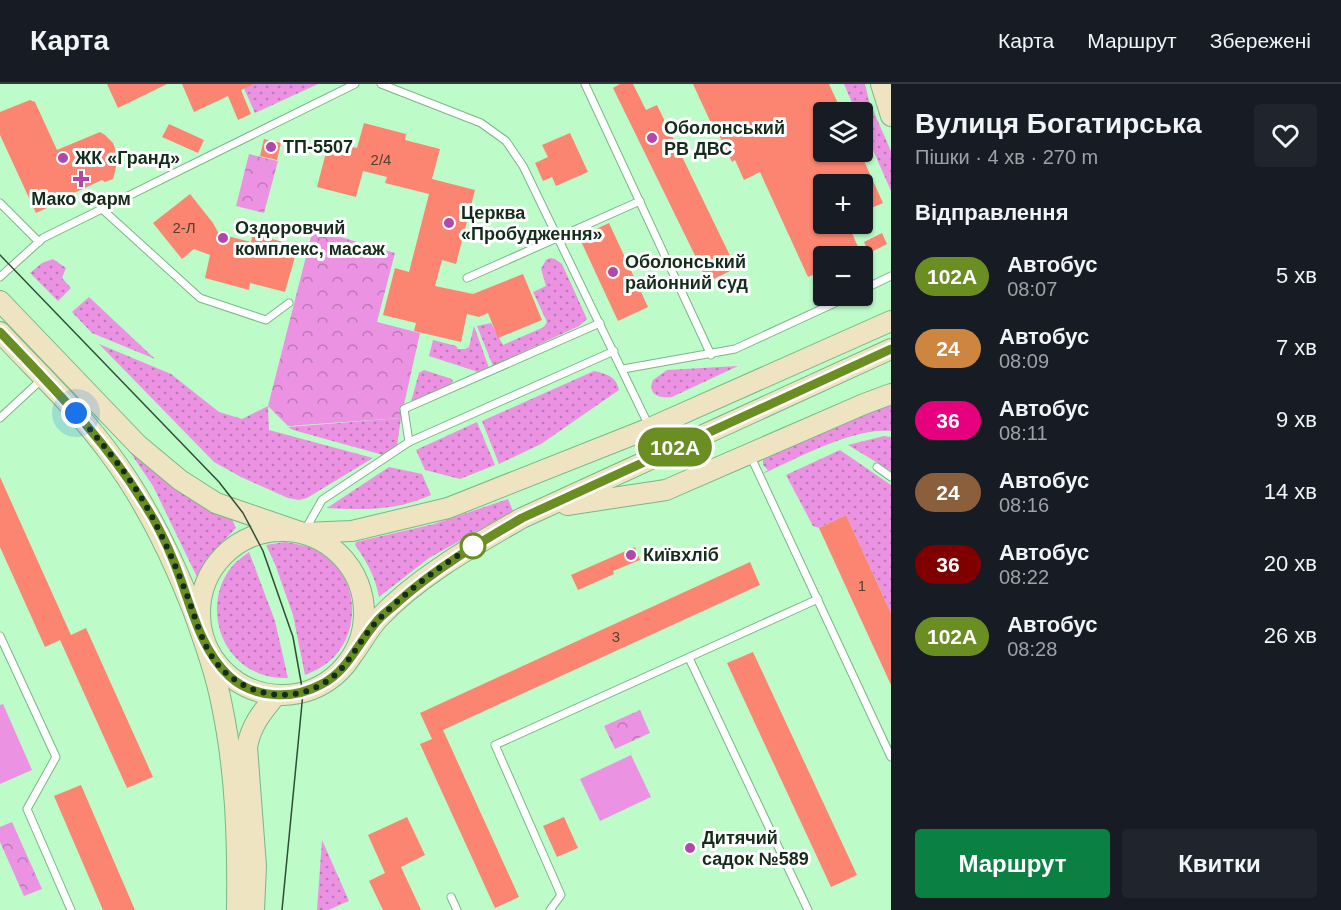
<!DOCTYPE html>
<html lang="uk">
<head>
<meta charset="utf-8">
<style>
  body { margin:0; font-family:Helvetica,sans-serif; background:#20242c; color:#f1f3f6; height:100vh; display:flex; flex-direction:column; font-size:22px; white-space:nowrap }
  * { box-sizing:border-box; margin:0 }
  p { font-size:20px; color:#9ea1a6 }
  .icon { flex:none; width:33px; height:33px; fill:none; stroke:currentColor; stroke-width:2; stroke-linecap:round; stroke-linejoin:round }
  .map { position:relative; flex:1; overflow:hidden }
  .sheet { display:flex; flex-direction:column; background:#171b24; width:450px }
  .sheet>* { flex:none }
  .badge { padding:0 12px; border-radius:20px; font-size:21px; line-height:39px }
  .controls { position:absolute; left:813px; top:18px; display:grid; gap:12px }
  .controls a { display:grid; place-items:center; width:60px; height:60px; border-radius:6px; background:#171b24; box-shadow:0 2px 4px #0004; font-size:30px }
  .you { position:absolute; width:30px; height:30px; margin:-15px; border:4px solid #fff; border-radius:50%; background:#1a73e8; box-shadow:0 0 0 9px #1a73e833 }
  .map>.badge { position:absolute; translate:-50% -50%; box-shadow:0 0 0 3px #fff }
  h2 { padding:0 24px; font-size:22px; line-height:54px }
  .round { display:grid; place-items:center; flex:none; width:63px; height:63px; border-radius:6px; background:#20242c }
  .headline { display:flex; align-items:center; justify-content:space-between; height:102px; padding:0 24px }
  h1 { font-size:28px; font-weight:600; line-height:45px }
  .button { display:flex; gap:12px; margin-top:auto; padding:12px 24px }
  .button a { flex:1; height:69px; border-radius:6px; background:#0b8043; color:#fff; font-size:24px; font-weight:600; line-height:69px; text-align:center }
  .button a+a { background:#20242c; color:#f1f3f6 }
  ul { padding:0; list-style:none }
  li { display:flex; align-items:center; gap:18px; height:72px; padding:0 24px }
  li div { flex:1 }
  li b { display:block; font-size:22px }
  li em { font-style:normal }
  li .badge { min-width:66px; font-weight:700; text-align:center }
  header { display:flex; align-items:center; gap:36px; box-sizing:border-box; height:84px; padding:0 30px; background:#171b24; border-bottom:2px solid #363941 }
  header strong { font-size:28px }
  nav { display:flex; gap:33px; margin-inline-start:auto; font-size:21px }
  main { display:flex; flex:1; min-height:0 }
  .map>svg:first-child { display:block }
</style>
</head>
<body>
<header>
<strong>Карта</strong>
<nav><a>Карта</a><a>Маршрут</a><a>Збережені</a></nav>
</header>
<main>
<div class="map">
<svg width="891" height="826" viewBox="0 0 891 826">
  <defs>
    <pattern id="grass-dots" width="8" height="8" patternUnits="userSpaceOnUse" patternTransform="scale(1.5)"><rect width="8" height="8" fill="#eb93e2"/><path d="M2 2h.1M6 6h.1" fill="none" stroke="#bd78b6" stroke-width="1.8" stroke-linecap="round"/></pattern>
    <pattern id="park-crowns" width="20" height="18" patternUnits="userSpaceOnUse" patternTransform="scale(1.5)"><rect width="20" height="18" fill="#eb93e2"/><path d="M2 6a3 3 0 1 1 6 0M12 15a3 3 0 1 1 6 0" fill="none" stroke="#bd78b6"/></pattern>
  </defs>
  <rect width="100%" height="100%" fill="#bdfbc9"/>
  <g fill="url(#grass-dots)">
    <polygon points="242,0 318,0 255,29"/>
    <polygon points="844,0 865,0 869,17 891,67 891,107 863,43 862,28 856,28"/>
    <polygon points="550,174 555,175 562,180 587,235 579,242 493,282 477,242 491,239 503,261 544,243 547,238 533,208 546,202 541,185 546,176"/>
    <polygon points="53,175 66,184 62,194 71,204 58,217 30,189 42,179"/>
    <polygon points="89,213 155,275 92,249 72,228"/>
    <polygon points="474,242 489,284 478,288 429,272 433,256 456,262 458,265 465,265 469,263"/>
    <polygon points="99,260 171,290 219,328 242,335 268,322 269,346 373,374 307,414 299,416 288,414 241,393 214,378"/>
    <path d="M738,282L672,313C659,315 647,310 653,296L667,286Z"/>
    <polygon points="424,286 452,295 453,297 450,301 411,318 419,289"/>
    <path d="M594,287C607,290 616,292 619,306L541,360L499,380L482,337Z"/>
    <path d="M891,317V347C853,343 796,375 760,391L768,386L763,381V375L871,324Z"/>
    <polygon points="401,334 397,362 383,371 293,346 288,343"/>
    <polygon points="477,338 495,381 460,395 425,386 416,366"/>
    <polygon points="115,346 232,435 236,444 207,474 198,495 153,402"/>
    <polygon points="884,352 891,353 891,387 848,361"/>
    <polygon points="840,366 891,401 891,529 846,431 819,444 813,442 786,391"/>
    <path d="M389,383L422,390L431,411C396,427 364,426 327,424Z"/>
    <path d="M508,415L513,427L429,474L379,513C375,492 367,478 355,461L356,458L434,440Z"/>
    <path d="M285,458C297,460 310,462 321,468C357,491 363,544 333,574C325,582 315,587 305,591L293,531L275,480L266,461Z"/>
    <path d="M249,468L275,537L288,594C277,594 266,593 256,588C215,570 204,513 234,480C238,476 244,472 249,468Z"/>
    <polygon points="322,756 349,817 328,826 317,826"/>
  </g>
  <g fill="url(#park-crowns)">
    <polygon points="249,70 278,77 264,129 236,122"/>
    <polygon points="313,145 395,169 377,238 420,249 401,334 288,342 268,322"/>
    <polygon points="640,626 650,649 615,665 604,642"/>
    <polygon points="12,738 42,805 24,812 0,758 0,743"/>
  </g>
  <g fill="#eb93e2">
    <polygon points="3,620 32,686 0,700 0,621"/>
    <polygon points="631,671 651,713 600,737 580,695"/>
  </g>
  <g fill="#fc8571">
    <polygon points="107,0 167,0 118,24"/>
    <polygon points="182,0 254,0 241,6 251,30 238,36 228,12 194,28"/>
    <polygon points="620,0 633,0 646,26 657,21 736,184 708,198 613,4"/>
    <polygon points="693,0 829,0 842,28 824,28 824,68 860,68 883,119 862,128 862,100 824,100 824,140 848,140 862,172 824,172 824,186 808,193 760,88 744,96 735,76 732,78 718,49 716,50"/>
    <polygon points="30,16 35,18 57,66 100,48 105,51 113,59 118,72 115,75 117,79 113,95 105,98 102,96 48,121 47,124 36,129 0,51 0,28"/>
    <polygon points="364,39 406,50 405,56 440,65 432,95 475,106 456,180 442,176 435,202 473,210 523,190 542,236 498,254 488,229 479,233 467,230 461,258 414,247 416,239 383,231 395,184 409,188 429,110 385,99 387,93 363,87 356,113 317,103 329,57 357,64"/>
    <polygon points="169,40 204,56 198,69 162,53"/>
    <polygon points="570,49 588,88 556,102 552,93 543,97 535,79 548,73 542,61"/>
    <polygon points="264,55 281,59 277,76 260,72"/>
    <polygon points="190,110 213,139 219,150 251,158 253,150 298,162 285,208 250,199 249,206 205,194 210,171 194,165 182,175 153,139"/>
    <polygon points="609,139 648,223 618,237 579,153"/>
    <polygon points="882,149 887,160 869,169 864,158"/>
    <polygon points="0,393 71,551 86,544 153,693 127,704 60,556 45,563 0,463"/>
    <polygon points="846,431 891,529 891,601 819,444"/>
    <polygon points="635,463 640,476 613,487 614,490 578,506 571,491"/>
    <polygon points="750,478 760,501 443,646 519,813 495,824 420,660 432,655 420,629"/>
    <polygon points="753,568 857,791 831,803 727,579"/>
    <polygon points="81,701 135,826 103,826 94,805 54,712"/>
    <polygon points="407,733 425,771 401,783 421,826 383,826 369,797 385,789 368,751"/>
    <polygon points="564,733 578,764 557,773 543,742"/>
  </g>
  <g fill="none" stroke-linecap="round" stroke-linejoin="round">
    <g stroke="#7ab687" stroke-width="9">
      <g id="service">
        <polyline points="381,0 481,39 506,57 523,82 649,342"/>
        <polyline points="585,0 711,271"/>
        <polyline points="0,119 39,158"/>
        <polyline points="102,125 200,214 266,236 289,219"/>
        <polyline points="0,193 43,154 355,0"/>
        <polyline points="467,194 640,117"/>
        <polyline points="862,206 891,192"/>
        <polyline points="623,285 735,265 850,212"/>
        <polyline points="0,334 41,296"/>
        <polyline points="409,358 404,325 600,239"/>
        <polyline points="750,371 891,673"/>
        <polyline points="877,383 891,393"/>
        <polyline points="305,446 322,416 409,358 614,267"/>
        <polyline points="0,552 56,673 27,725 71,826"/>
        <polyline points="689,574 808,826"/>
        <polyline points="451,813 457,826"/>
        <polyline points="550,826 561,811 495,661 818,515"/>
      </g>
    </g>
    <g stroke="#7ab687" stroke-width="22">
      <g id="secondary">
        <polyline points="881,0 891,32"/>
        <polyline points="0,217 138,361 180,396 216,419 303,449 352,447 448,424 650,344 891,237"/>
        <path d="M0,248C37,288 78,326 110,370C146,418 171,470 193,526C204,557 216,590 222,622C236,689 238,758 237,826"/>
        <polyline points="567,421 666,406 864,320 891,310"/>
        <circle cx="282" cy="529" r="82"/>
        <path d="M354,569C362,558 369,545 378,535C417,493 473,462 522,434L891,265"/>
        <path d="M254,826L256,782L247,663C251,641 262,628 276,611"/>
      </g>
    </g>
    <use href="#service" stroke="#fff" stroke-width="7"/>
    <use href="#secondary" stroke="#efe4c2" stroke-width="20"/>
    <polyline stroke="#2e4d35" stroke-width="1.5" points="0,171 219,398 243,429 263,467 293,553 303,609 282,826"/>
  </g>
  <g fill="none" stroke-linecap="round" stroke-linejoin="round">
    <g stroke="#fff" stroke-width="14">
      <path id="line" d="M0,248C51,302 104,354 143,418C155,436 166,458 174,478C190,516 198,563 229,592C254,615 293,616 322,600C348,587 359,557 378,536C384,529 392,524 398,518C436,484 479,459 522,434L891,265"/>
    </g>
    <use href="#line" stroke="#6b8e23" stroke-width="9"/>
    <path stroke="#142d1a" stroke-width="6" stroke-dasharray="0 10.8" d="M76,329C101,358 126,387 145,420C162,450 176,482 188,514C196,535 202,560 215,577C240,610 288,622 324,599C350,584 359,554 380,534C407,507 440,482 473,462"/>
  </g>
  <g fill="#b147a9" stroke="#fff" stroke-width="2">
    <circle cx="652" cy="54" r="6"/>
    <circle cx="271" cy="63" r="6"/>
    <circle cx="63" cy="74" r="6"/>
    <path d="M78 86h6v6h6v6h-6v6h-6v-6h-6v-6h6z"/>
    <circle cx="449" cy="139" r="6"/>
    <circle cx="223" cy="154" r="6"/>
    <circle cx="613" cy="188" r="6"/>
    <circle cx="631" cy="471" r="6"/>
    <circle cx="690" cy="764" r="6"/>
  </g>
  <circle fill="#fff" stroke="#6b8e23" stroke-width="3" cx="473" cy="462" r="12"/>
  <g text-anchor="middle" stroke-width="6" stroke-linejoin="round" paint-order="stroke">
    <g font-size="15" fill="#4e4330">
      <text x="381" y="81">2/4</text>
      <text x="184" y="149">2-Л</text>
      <text x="862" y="507">1</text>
      <text x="616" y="558">3</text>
    </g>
    <g font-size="18" font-weight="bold" fill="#142d1a" stroke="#fff" text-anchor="start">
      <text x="664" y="50">Оболонський<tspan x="664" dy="21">РВ ДВС</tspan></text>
      <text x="283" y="69">ТП-5507</text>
      <text x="75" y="80">ЖК «Гранд»</text>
      <text x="81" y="121" text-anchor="middle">Мако Фарм</text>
      <text x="461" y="135">Церква<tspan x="461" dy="21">«Пробудження»</tspan></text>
      <text x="235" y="150">Оздоровчий<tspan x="235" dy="21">комплекс, масаж</tspan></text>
      <text x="625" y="184">Оболонський<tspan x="625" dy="21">районний суд</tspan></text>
      <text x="643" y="477">Київхліб</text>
      <text x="702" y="760">Дитячий<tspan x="702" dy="21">садок №589</tspan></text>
    </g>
  </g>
</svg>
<div class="controls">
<a><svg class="icon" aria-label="layers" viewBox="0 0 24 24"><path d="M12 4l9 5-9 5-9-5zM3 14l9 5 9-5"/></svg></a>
<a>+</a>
<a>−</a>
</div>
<div class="you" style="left:76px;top:329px"></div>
<b class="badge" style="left:675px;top:363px;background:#6b8e23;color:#fff">102А</b>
</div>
<section class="sheet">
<div class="headline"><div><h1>Вулиця Богатирська</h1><p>Пішки · 4 хв · 270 m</p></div><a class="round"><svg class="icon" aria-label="heart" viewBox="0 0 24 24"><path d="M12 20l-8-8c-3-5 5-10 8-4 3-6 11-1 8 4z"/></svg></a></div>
<h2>Відправлення</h2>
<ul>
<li><span class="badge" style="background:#6b8e23;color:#fff">102А</span><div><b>Автобус</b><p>08:07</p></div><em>5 хв</em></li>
<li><span class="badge" style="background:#cd853f;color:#fff">24</span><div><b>Автобус</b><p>08:09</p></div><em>7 хв</em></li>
<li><span class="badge" style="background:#e6007e;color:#fff">36</span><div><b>Автобус</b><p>08:11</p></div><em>9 хв</em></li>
<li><span class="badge" style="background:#8b5e3c;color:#fff">24</span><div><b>Автобус</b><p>08:16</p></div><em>14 хв</em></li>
<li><span class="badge" style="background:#800000;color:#fff">36</span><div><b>Автобус</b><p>08:22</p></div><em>20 хв</em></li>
<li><span class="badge" style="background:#6b8e23;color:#fff">102А</span><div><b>Автобус</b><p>08:28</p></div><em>26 хв</em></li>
</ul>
<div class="button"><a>Маршрут</a><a>Квитки</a></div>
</section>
</main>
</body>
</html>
